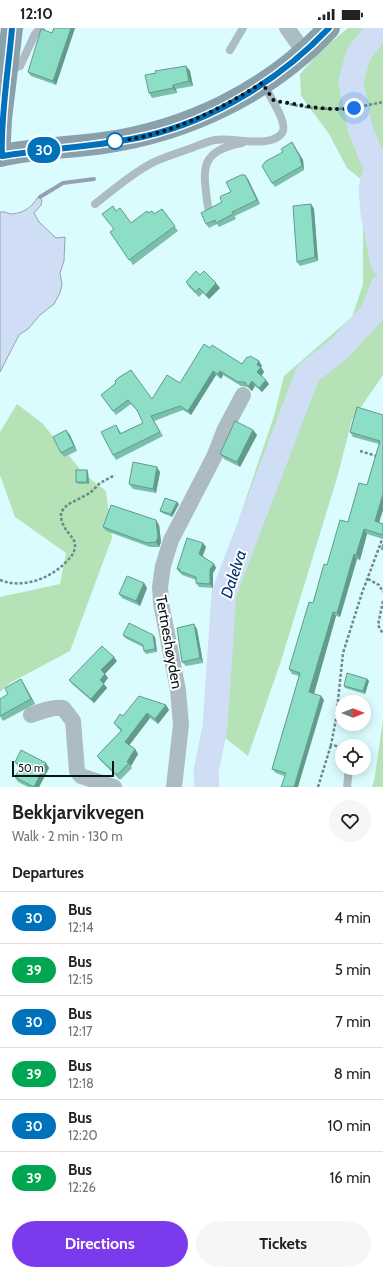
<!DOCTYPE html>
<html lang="en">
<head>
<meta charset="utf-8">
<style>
  body { margin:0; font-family:Cabin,sans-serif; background:#f6f6f6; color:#222; height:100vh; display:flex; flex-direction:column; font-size:15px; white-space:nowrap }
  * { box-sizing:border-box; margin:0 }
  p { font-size:13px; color:#767676 }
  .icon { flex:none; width:22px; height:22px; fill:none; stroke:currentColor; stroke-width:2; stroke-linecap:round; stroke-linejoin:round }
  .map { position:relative; height:759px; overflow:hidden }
  .drawer { display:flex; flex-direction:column; background:#fff; flex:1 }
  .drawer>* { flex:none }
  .badge { padding:0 8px; border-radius:13px; font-size:14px; line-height:26px }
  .needle { width:26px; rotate:90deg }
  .buttons { position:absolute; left:335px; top:667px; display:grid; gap:8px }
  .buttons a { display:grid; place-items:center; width:36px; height:36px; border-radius:50%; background:#fff; box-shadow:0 2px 10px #0003; font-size:20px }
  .scale { position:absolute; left:12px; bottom:10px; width:102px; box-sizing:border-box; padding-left:4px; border:2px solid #071718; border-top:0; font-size:11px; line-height:14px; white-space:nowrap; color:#071718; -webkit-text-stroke:3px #fff; paint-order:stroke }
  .you { position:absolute; width:20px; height:20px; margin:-10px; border:3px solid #fff; border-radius:50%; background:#1a73e8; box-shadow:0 0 0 6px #1a73e833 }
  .map>.badge { position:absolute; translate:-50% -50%; box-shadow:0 0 0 2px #fff }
  h2 { padding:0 12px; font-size:15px; line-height:36px }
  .round { display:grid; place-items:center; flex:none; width:42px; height:42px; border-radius:21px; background:#f6f6f6 }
  .head { display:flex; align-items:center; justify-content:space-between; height:68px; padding:0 12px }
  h1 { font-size:19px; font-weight:800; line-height:30px }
  .primary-button { display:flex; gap:8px; margin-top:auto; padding:8px 12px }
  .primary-button a { flex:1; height:46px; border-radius:24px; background:#7c3aed; color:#fff; font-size:16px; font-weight:800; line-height:46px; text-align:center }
  .primary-button a+a { background:#f6f6f6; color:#222 }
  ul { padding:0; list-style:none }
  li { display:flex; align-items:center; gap:12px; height:52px; padding:0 12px; border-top:1px solid #e0e0e0 }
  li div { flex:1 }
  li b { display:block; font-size:15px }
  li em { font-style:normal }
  li .badge { min-width:44px; font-weight:700; text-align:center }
  .status { display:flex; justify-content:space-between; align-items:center; height:28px; padding:0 20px; background:#fff; direction:ltr }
  .status svg { height:11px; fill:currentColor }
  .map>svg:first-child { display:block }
</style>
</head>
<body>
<div class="status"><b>12:10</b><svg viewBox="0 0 49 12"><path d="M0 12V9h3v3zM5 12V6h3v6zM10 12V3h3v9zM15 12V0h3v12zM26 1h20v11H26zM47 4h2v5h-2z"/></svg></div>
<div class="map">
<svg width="383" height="759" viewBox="0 0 383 759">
  <rect width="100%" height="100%" fill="#dbfcff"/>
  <g fill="#b5e2b6">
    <polygon points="348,0 383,0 383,347 352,392 337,450 281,633 248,728 209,697 211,621 223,538 274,388 284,348 352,289 363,256 363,153 347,140 329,106 301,68 300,46 321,22"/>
    <polygon points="17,376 42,395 84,446 106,463 112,510 70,623 10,655 0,664 0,569 60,556 66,525 15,489 0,447 0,404"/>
    <polygon points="383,692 383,759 372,759 374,753"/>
  </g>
  <path fill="#cfdef4" stroke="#93a2b2" d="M38,169L42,172L41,177L34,185L39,194L56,210L65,209L64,233L60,245L62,256L60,265L54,276L40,287L28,301L19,307L0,344V184C5,183 8,186 12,186C24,185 32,179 38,169Z"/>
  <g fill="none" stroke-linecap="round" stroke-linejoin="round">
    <polyline stroke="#93a2b2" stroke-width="4" points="40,169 63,155 94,151"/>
    <g stroke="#cfdef4" stroke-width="25">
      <polyline points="379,0 358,27 351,54 360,100 371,128 377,135 371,161 373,185 383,235"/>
      <polyline points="207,759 206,744 215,699 224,565 308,345 339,321 373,284 383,258"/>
    </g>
    <g stroke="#6f8789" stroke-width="2.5" stroke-dasharray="3 2" stroke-linecap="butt">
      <path d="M285,75C322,84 346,82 383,74"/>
      <polyline points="360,423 383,430"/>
      <polyline points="368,551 379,557 383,564"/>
      <path d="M0,552C22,561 49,551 65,535C71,529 75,525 75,517C75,507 60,503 61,484L67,477L90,465L100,455L115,447"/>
      <polyline points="383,573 378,597 383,606"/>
      <polyline points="342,719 331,717 336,691 343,625 362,565 383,509"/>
      <polyline points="318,759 331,717"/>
    </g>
    <g stroke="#adbcc3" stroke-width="8">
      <polyline points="230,22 243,0"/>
      <polyline points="8,41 20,38 35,6 41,0"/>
      <path d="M95,176C113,162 131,146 152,135C162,130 175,126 186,122C195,119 205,114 215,112C233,109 271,121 282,105C289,96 268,65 263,56"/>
      <path d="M208,179C203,142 198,123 242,115"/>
      <polyline points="347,759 349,740"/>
    </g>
    <g stroke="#adbcc3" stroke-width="16">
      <polyline points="287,0 304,24"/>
      <path d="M31,687C42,683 52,679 63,680L73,693L77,743L81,748L114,759"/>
      <polyline points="174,759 181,697 178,662 161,575 160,559 163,538 171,512 214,429 225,401 243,367"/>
    </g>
    <g stroke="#8aa0ab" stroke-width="22">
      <polyline points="0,112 1,91 12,0"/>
      <path d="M0,128C33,120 69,120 103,115C188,103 269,64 329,0"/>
    </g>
  </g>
  <g fill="#79bfaa">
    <polygon points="54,0 75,0 56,57 31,48 28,44 52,5"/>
    <polygon points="186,38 190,43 193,58 176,61 177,65 152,70 149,65 156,45"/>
    <polygon points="292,114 303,132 304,142 275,159 272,155 283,124"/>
    <polygon points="248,151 260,176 235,188 236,191 219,199 217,196 209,200 206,196 222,174 231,164"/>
    <polygon points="311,176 314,181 318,233 300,238 297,234"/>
    <polygon points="162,181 178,203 133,237 110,204 114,201 116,183 131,195 148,185 154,186"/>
    <polygon points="200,247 220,260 209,271 203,265 199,269 189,259 186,254"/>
    <polygon points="210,320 242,336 248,330 259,333 262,338 261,339 264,344 261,348 269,356 262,364 255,358 252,363 248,359 241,358 223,347 221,351 216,347 191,387 183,382 154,393 163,408 116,432 113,427 116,397 121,405 143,395 138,384 131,376 116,387 101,367 152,371 180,355"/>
    <polygon points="383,387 383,482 379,495 383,496 383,511 367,506 360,532 357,531 340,589 336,588 314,666 321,668 324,672 284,748 276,745 272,741 299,648 292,646 289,641 327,537 348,494 367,457 379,416 353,409 350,404"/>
    <polygon points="66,402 70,407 77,423 64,429 61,425"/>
    <polygon points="253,402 257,407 240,439 224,431 220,426"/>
    <polygon points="87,442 88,444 89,456 78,456 76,454"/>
    <polygon points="160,444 156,465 133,461 129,456"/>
    <polygon points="179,476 172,489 162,485 160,483"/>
    <polygon points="159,497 161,514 159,519 150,519 106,503 103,499"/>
    <polygon points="203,515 206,519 202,528 214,536 216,540 213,545 213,560 199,559 196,555 196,552 182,547 177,541"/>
    <polygon points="144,555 147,560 140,578 122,570 119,566"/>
    <polygon points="197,601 203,635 186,638 182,634"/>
    <polygon points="123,607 155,609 157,624 146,626 144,623 143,619 125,610"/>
    <polygon points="117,633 105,646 108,650 103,656 107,660 94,675 72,656 69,652"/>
    <polygon points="21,651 24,656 35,676 3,693 0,688 8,666"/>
    <polygon points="367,651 369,653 365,666 345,660 344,658"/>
    <polygon points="166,677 169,682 158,696 150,690 129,717 135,721 138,726 131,738 132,740 120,752 100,732 97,728 121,703 117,699 114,695 123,688"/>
    <polygon points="15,734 46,735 49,740 39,759 28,759 18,754 15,749 20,739 18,739"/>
  </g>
  <g fill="#639b8b">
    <polygon points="71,0 75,0 56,57 53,53"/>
    <polygon points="186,38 190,43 193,58 189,53"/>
    <polygon points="173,57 176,61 177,65 173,60"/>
    <polygon points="292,114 303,132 304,142 302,138"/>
    <polygon points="245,147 248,151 260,176 257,172"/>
    <polygon points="311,176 314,181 318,233 315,229"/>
    <polygon points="216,255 220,260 209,271 206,267"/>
    <polygon points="259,333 262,338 261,339 264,344 261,349 257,344 257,337"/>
    <polygon points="213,343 216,347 191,387 188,383"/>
    <polygon points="220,343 223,347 221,351 218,346"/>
    <polygon points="266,352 269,356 262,364 259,360"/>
    <polygon points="252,353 255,358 252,363 248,359"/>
    <polygon points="66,402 70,407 77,423 74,418"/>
    <polygon points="253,402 257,407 240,439 237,434"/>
    <polygon points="157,439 160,444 156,465 153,461"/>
    <polygon points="87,442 88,444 89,456 87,454"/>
    <polygon points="383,466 383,482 378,497 375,493"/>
    <polygon points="177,474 179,476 172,489 171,486"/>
    <polygon points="156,492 159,497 161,514 159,519 156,514"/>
    <polygon points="364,501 367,506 360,532 356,527"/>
    <polygon points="203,515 206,519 202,530 199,526"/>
    <polygon points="354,526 357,531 340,589 337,585"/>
    <polygon points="214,536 216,540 213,545 213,560 210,556 210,541"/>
    <polygon points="144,555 147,560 140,578 136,573"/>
    <polygon points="333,584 336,588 313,669 309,664"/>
    <polygon points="194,596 197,601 203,635 200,630"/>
    <polygon points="153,607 155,609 157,624 155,621"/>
    <polygon points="114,629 117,633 104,647 101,642"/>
    <polygon points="105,646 108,650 103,657 100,652"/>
    <polygon points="21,651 24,656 35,676 31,671"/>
    <polygon points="367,651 369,653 365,666 363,663"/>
    <polygon points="104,656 107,660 94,675 91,671"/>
    <polygon points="321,668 324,672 298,759 294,759"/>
    <polygon points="166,677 169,682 158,696 155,691"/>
    <polygon points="147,685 150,690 128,719 125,714"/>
    <polygon points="135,721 138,726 131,738 127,734"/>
    <polygon points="46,735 49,740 39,759 34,759"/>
  </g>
  <g fill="#8ddec6" stroke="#639b8b">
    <polygon points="54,0 71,0 53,53 28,44 41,1 52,5"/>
    <polygon points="186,38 189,53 173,57 173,60 149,65 145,47 156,45 155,43"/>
    <polygon points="292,114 300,129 302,138 272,155 262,138 266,133 283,124 281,121"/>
    <polygon points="241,147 245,147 257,172 232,184 233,186 216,195 215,192 206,196 201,185 222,174 220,170 221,168 231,164 226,154"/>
    <polygon points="311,176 315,229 297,234 293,178"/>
    <polygon points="113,178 116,183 120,180 131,195 147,183 148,185 152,183 154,186 162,181 175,198 129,232 110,204 114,201 102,186"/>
    <polygon points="196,243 200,247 204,243 216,255 206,267 199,260 196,264 186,254"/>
    <polygon points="204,316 210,320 212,317 242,336 247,329 248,330 250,328 259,333 257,337 261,339 257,344 266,352 259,360 252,353 248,359 245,354 238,354 220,343 218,346 213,343 188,383 180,378 151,388 160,404 113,427 101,404 116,397 120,406 143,395 137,382 128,372 113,383 101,367 116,355 115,353 118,350 131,342 152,371 167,347 180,355"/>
    <polygon points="357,379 383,387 383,466 375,493 383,496 383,507 364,501 356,527 354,526 337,585 333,584 309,664 321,668 294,759 281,759 286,745 272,741 300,645 289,641 309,574 313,575 324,536 327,537 340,492 348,494 359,455 367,457 380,413 350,404"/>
    <polygon points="235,393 253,402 237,434 220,426"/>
    <polygon points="66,402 74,418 61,425 53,409"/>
    <polygon points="133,434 157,439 153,461 129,456"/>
    <rect x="76" y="442" width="11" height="12"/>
    <polygon points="165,470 177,474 171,486 160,483"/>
    <polygon points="111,477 156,492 158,509 156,514 147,515 103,499"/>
    <polygon points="187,510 203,515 199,526 214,536 210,541 210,556 196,555 196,549 179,543 180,541 177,541"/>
    <polygon points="383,516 383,522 381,521"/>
    <polygon points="127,548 144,555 136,573 119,566"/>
    <polygon points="129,595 153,607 155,621 144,623 143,617 123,607"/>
    <polygon points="194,596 200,630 182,634 177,600"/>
    <polygon points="102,618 114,629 101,642 105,646 100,652 104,656 91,671 69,652"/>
    <polygon points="347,645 367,651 363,663 344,658"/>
    <polygon points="21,651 31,671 0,688 0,671 8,666 5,660"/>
    <polygon points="139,668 166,677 155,691 147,685 125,714 135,721 127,734 129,735 117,747 97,728 122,702 114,695 120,686 123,688"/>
    <polygon points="21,722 46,735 34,759 15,749 21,737 15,734"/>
  </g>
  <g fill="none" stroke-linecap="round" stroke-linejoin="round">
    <g stroke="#fff" stroke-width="9">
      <path id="line" d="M12,0C9,37 0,92 2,128C50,120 99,119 146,108C214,92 281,51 329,0"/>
    </g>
    <use href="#line" stroke="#0072bc" stroke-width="6"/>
    <path stroke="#071718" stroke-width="4" stroke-dasharray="0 7.2" d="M115,113C168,108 217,83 262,55L274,73C301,76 325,84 354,80"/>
  </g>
  <circle fill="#fff" stroke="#0072bc" stroke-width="2" cx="115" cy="113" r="8"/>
  <g text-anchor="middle" stroke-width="4" stroke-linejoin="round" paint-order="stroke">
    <g font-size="15" fill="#071718" stroke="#fff">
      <text transform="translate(169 614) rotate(80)" y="5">Tertneshøyden</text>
    </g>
    <g font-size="16" font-style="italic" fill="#01306e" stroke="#fff">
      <text transform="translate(233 546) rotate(-72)" y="6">Dalelva</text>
    </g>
  </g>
</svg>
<div class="buttons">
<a><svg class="needle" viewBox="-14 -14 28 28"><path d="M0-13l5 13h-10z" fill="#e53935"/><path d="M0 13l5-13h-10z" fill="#767676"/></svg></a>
<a><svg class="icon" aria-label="locate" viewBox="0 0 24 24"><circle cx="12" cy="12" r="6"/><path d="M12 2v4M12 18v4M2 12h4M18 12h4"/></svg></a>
</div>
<div class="scale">50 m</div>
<div class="you" style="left:354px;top:80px"></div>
<b class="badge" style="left:44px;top:122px;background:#0072bc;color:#fff">30</b>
</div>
<section class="drawer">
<div class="head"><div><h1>Bekkjarvikvegen</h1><p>Walk · 2 min · 130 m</p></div><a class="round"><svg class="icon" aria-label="heart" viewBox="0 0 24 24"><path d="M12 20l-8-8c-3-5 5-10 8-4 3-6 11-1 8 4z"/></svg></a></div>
<h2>Departures</h2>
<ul>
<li><span class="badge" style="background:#0072bc;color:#fff">30</span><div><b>Bus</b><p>12:14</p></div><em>4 min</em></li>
<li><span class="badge" style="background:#00a651;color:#fff">39</span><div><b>Bus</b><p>12:15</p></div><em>5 min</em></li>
<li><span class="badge" style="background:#0072bc;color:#fff">30</span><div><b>Bus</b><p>12:17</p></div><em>7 min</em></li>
<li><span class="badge" style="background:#00a651;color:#fff">39</span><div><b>Bus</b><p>12:18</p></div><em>8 min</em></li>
<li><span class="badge" style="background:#0072bc;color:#fff">30</span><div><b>Bus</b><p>12:20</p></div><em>10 min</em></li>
<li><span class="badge" style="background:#00a651;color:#fff">39</span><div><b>Bus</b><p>12:26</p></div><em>16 min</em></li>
</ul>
<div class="primary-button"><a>Directions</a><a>Tickets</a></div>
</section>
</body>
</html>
